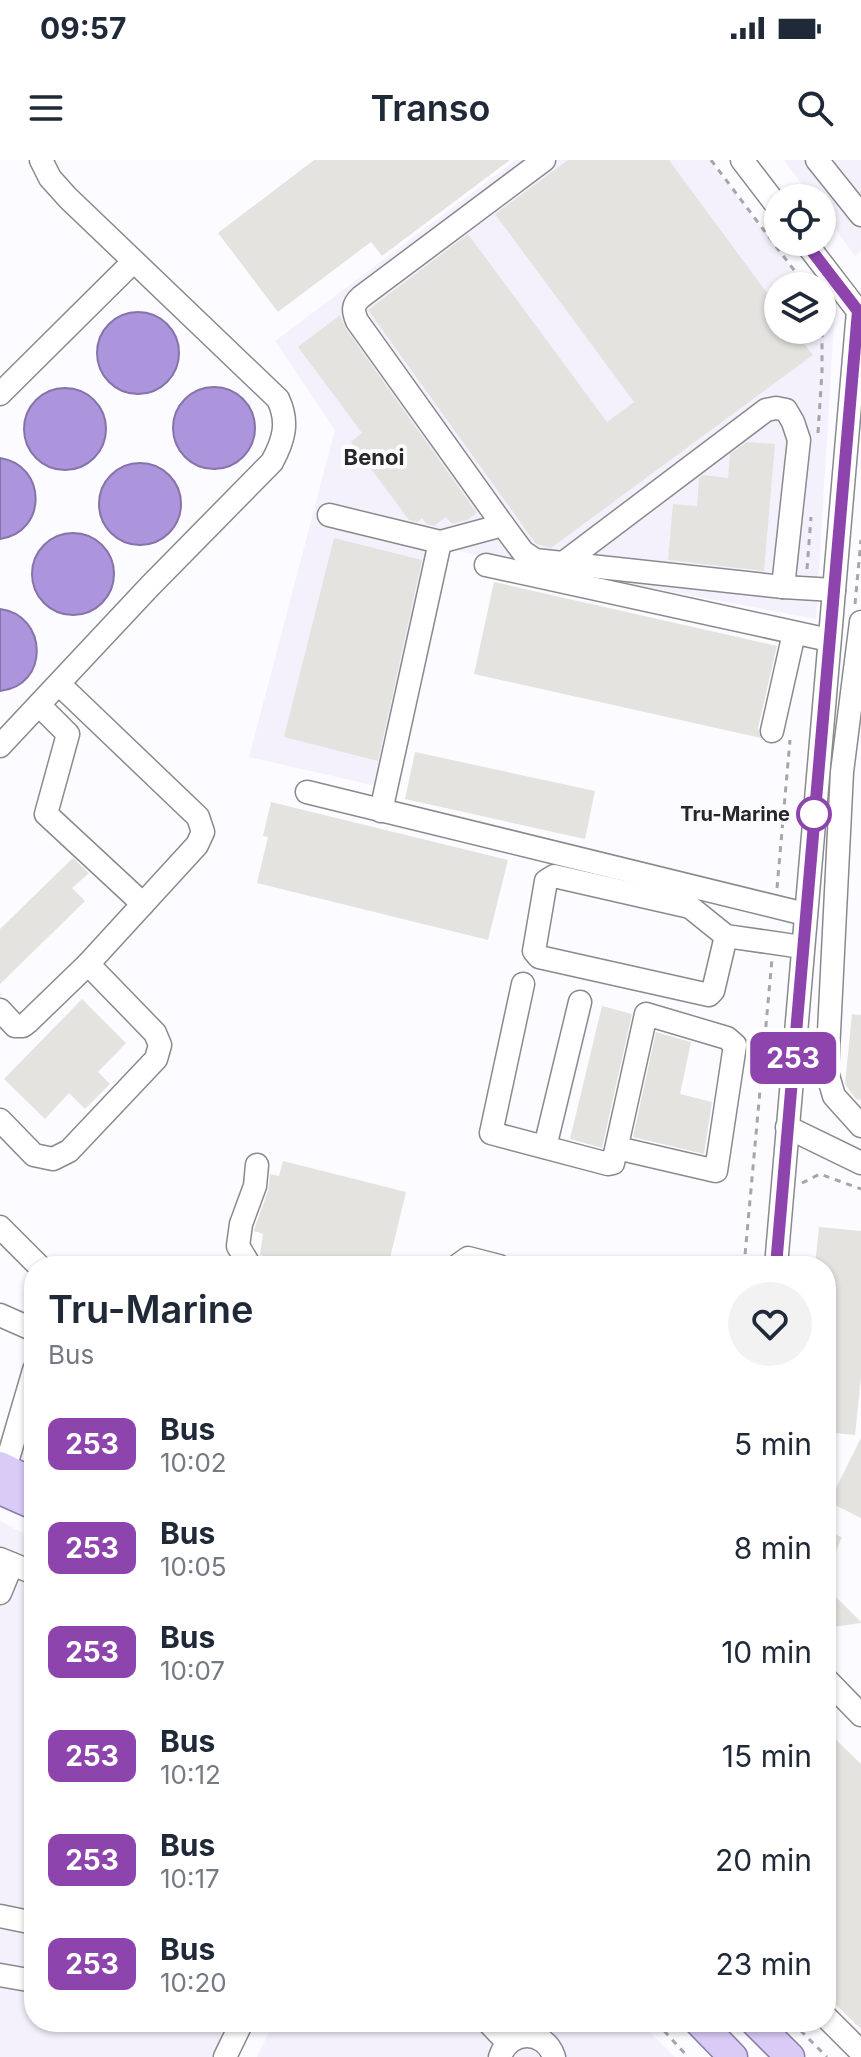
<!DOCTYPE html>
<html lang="en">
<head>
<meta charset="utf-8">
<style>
  body { margin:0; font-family:Inter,sans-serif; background:#f2f2f3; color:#1f2937; height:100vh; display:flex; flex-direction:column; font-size:30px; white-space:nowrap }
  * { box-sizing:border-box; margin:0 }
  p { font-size:26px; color:#747a83 }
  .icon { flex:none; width:44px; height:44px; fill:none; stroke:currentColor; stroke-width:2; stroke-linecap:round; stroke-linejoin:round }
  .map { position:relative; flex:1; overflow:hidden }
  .sheet { position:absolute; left:24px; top:1096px; width:812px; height:776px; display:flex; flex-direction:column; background:#fff; border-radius:32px; box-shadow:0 2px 6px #0004 }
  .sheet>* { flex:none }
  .badge { padding:0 16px; border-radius:12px; font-size:28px; line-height:52px }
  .buttons { position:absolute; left:764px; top:24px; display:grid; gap:16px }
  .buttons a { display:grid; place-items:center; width:72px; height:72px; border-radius:50%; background:#fff; box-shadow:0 2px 6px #0004; font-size:40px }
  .map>.badge { position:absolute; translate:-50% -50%; box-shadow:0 0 0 4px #fff }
  .round { display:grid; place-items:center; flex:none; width:84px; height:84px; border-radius:42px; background:#f2f2f3 }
  .headline { display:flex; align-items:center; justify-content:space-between; height:136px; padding:0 24px }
  h1 { font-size:38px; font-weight:600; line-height:60px }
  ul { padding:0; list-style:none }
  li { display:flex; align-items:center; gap:24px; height:104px; padding:0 24px }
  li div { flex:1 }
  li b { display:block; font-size:30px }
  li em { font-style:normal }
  li .badge { min-width:88px; font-weight:700; text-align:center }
  .status { display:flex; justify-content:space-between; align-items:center; height:56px; padding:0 40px; background:#fff; direction:ltr }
  .status svg { height:22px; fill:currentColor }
  header { display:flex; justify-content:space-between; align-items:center; height:104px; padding:0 24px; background:#fff; font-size:36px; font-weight:600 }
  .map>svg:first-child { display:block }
</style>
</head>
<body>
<div class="status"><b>09:57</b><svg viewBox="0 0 49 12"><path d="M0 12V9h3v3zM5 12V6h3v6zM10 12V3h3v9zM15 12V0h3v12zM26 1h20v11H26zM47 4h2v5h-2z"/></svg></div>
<header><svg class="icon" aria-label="menu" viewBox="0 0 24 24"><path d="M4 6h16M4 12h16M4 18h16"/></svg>Transo<svg class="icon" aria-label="search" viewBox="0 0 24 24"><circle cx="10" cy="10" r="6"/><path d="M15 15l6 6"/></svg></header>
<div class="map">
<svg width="861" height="1897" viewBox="0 0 861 1897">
  <rect width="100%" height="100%" fill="#fcfbff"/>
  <g fill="#f4f1fd">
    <polygon points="516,0 709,0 806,126 778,126 778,170 822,170 822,147 834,163 816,459 451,390 385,628 249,597 335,270 275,181"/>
    <polygon points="784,0 861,0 861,91 855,96 822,51 822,38 812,38"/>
    <polygon points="0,1361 34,1379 34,1862 224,1862 216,1897 0,1897"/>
    <polygon points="274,1862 640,1862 675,1897 257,1897"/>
  </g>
  <g fill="#ad95de" stroke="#8574a7" stroke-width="2">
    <circle cx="138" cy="193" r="41"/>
    <circle cx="214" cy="268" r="41"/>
    <circle cx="65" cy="269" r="41"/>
    <path d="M0,298C47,305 48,372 0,379Z"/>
    <circle cx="140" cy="344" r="41"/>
    <circle cx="73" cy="414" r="41"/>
    <path d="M0,449C48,455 50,526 0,531Z"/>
  </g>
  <g fill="#e5e3df">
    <polygon points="314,0 510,0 382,96 371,82 278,152 218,73"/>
    <polygon points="568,0 669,0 778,148 778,170 794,170 813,195 551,388 536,384 368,150 468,74 607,262 634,242 495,54"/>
    <polygon points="340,155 346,169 477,353 467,360 452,364 446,357 434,366 427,364 422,358 417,362 409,360 351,282 362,273 298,187"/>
    <polygon points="747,282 775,284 764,411 668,400 673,344 697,346 699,318 703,315 728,318 730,294"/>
    <polygon points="334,378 422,400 378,601 284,577"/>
    <polygon points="494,422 777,486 758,568 761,578 474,514"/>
    <polygon points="415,592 595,631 585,679 405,639"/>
    <polygon points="271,642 508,700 488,780 257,723 268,677 263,676"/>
    <polygon points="73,698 89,713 72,728 85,741 0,824 0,769"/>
    <polygon points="82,839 126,883 98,912 110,924 85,949 69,933 45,959 4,919"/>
    <polygon points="602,846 632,854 602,988 570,979"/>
    <polygon points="852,854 861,855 861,940 856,939 845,924"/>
    <polygon points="656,872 691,882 680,934 712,942 704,994 633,977"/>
    <polygon points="283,1001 406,1032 388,1106 303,1106 260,1095 263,1074 254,1071 255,1067 268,1031 270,1014 279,1016"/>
    <polygon points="819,1067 861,1071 861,1217 855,1275 826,1272 826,1106 815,1106"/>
    <polygon points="861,1278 861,1358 829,1342"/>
    <polygon points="826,1371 842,1377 826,1414"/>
    <polygon points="826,1427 861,1462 861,1463 826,1468"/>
    <polygon points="826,1570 861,1604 861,1869 826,1835"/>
  </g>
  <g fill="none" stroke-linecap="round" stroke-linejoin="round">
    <g stroke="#8a898d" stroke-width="25">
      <g id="minor">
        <path d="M544,0L361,137C352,145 353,151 357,161L503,365L523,392L535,400L783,427L834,430"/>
        <polyline points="742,0 778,47"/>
        <polyline points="817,0 861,55"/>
        <polyline points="0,234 133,102"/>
        <polyline points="329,355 440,382 503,365"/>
        <polyline points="562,404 766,250 776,248 786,250 793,262 799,280 783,427"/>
        <polyline points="486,405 829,480"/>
        <polyline points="861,462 842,612 827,912 834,936 861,966"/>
        <polyline points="39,545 68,574 46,654 143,744"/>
        <polyline points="772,571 794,473"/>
        <path d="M0,586L150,426L272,302C284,280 289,262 278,239L68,38L50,18L41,0"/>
        <polyline points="307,632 805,754"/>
        <polyline points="381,651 440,382"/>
        <polyline points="726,776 713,831 709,835 539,797 534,791 546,721 554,716 690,747 726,776 802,787"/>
        <polyline points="523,824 491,973 608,1004 613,1003 646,854 727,878 735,885 716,1011 617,988"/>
        <polyline points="0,850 15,866 23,866 28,862 88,804 197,685 203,672 198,657 59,524"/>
        <polyline points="0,960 34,995 53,999 69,991 156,899 160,885 155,873 88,804"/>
        <polyline points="787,967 861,1003"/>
        <polyline points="545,987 580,842"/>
        <polyline points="0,1067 39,1106"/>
        <polyline points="250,1106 238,1086 241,1064 255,1026 257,1005"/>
        <polyline points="457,1106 468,1098 499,1106"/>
        <polyline points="776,1106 858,151 805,82"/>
        <polyline points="0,1155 34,1170"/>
        <polyline points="7,1325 5,1309 34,1210"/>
        <polyline points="0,1399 34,1413"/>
        <polyline points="0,1433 12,1404"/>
        <polyline points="826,1519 861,1555"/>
        <polyline points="0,1756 34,1763"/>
        <polyline points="0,1815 34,1821"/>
        <polyline points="826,1857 861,1892"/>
        <polyline points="488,1862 508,1883"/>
        <polyline points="225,1897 242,1862"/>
        <path d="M500,1897C509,1869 545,1869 554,1897"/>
      </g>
    </g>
    <g stroke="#8a7baa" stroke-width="31">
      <g id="major">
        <polyline points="0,1306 34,1323"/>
        <polyline points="0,1330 34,1345"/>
        <polyline points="699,1862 733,1897"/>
        <polyline points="755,1862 790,1897"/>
      </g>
    </g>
    <g stroke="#a6a5a8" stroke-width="3" stroke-dasharray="6 6" stroke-linecap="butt">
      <polyline points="711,0 806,126"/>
      <polyline points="818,273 822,212 822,158"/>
      <polyline points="807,409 811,357"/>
      <polyline points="855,444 861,380"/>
      <polyline points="777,728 790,580"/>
      <polyline points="802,1023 820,1014 861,1029"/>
      <polyline points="744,1106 772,799"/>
      <polyline points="656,1862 688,1897"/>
      <polyline points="792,1862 827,1897"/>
    </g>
    <use href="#minor" stroke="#fff" stroke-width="22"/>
    <use href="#major" stroke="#d9cbf6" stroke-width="28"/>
  </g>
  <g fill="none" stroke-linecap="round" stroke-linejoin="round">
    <g stroke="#fff" stroke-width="18">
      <polyline id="line" points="776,1106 858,151 805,82"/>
    </g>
    <use href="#line" stroke="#8e44ad" stroke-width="12"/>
  </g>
  <circle fill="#fff" stroke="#8e44ad" stroke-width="4" cx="814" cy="654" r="16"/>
  <g text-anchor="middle" stroke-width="8" stroke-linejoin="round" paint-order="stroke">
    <g font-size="20" font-weight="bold" fill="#272728" stroke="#fcfbff" text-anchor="end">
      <text x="790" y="661">Tru-Marine</text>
    </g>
    <g font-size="22" font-weight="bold" fill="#272728" stroke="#fcfbff">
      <text x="374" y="305">Benoi</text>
    </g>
  </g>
</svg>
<div class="buttons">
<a><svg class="icon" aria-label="locate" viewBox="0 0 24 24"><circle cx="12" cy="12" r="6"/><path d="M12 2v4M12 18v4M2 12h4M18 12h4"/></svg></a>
<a><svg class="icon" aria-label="layers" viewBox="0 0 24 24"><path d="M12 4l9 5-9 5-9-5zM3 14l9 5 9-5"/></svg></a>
</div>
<b class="badge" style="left:793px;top:898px;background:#8e44ad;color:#fff">253</b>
<section class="sheet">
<div class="headline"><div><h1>Tru-Marine</h1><p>Bus</p></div><a class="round"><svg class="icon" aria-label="heart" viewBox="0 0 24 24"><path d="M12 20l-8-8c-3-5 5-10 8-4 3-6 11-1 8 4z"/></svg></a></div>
<ul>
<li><span class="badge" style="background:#8e44ad;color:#fff">253</span><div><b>Bus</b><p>10:02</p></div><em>5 min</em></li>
<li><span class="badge" style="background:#8e44ad;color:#fff">253</span><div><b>Bus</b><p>10:05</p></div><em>8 min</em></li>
<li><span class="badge" style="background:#8e44ad;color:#fff">253</span><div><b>Bus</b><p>10:07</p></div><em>10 min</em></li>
<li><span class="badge" style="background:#8e44ad;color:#fff">253</span><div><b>Bus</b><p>10:12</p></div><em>15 min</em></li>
<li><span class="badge" style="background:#8e44ad;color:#fff">253</span><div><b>Bus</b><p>10:17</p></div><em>20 min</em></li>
<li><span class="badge" style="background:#8e44ad;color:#fff">253</span><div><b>Bus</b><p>10:20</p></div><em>23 min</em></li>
</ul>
</section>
</div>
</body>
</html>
